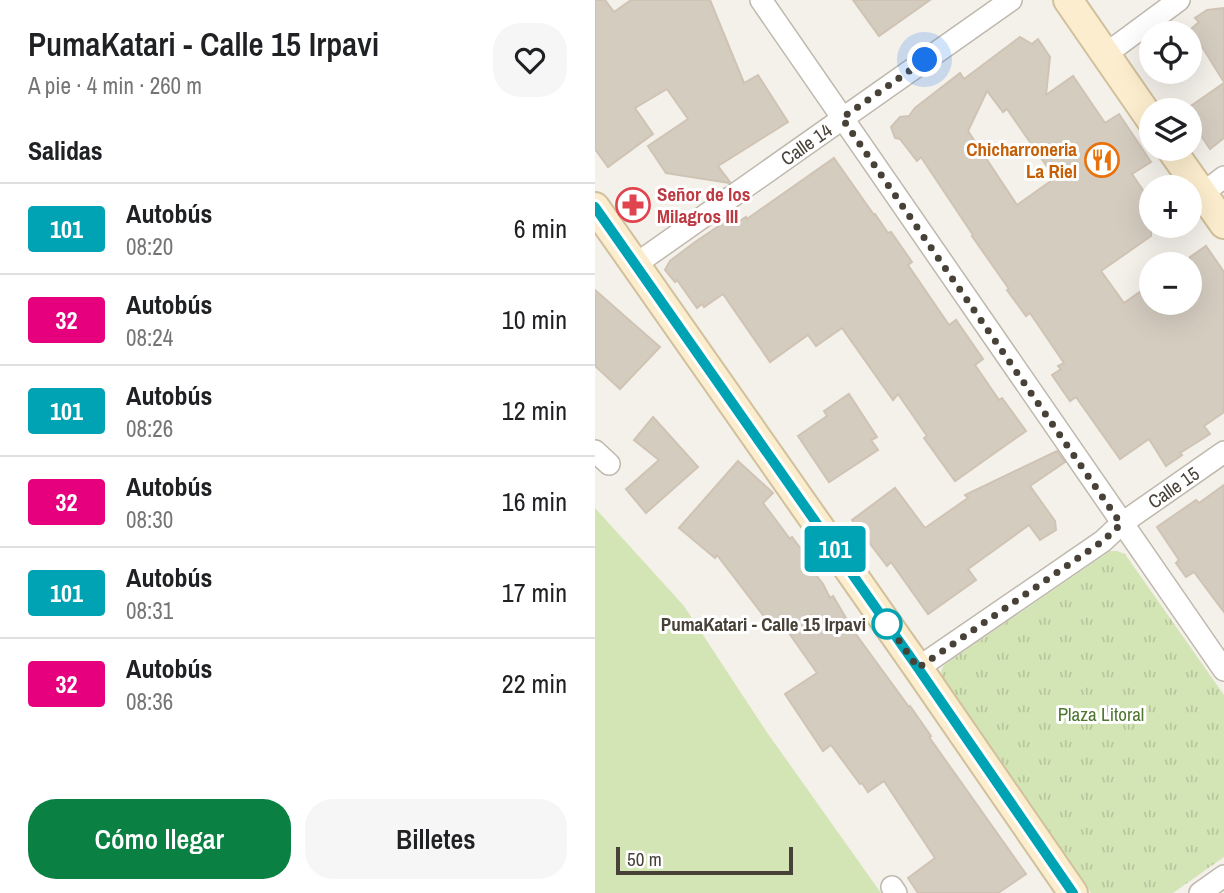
<!DOCTYPE html>
<html lang="es">
<head>
<meta charset="utf-8">
<style>
  body { margin:0; font-family:"Archivo Narrow",sans-serif; background:#f6f6f6; color:#202124; height:100vh; display:flex; flex-direction:column; font-size:26px; white-space:nowrap }
  * { box-sizing:border-box; margin:0 }
  p { font-size:23px; color:#757577 }
  .icon { flex:none; width:38px; height:38px; fill:none; stroke:currentColor; stroke-width:2; stroke-linecap:round; stroke-linejoin:round }
  .map { position:relative; flex:1; overflow:hidden }
  .sheet { display:flex; flex-direction:column; background:#fff; width:595px }
  .sheet>* { flex:none }
  .badge { padding:0 14px; border-radius:5px; font-size:24px; line-height:46px }
  .buttons { position:absolute; left:544px; top:21px; display:grid; gap:14px }
  .buttons a { display:grid; place-items:center; width:63px; height:63px; border-radius:50%; background:#fff; box-shadow:0 7px 28px #0002; font-size:35px }
  .scale { position:absolute; left:21px; bottom:18px; width:177px; box-sizing:border-box; padding-left:7px; border:4px solid #484138; border-top:0; font-size:19px; line-height:24px; white-space:nowrap; color:#484138; -webkit-text-stroke:5px #fff; paint-order:stroke }
  .you { position:absolute; width:35px; height:35px; margin:-18px; border:5px solid #fff; border-radius:50%; background:#1a73e8; box-shadow:0 0 0 10px #1a73e833 }
  .map>.badge { position:absolute; translate:-50% -50%; box-shadow:0 0 0 4px #fff }
  h2 { padding:0 28px; font-size:26px; line-height:63px }
  .round { display:grid; place-items:center; flex:none; width:74px; height:74px; border-radius:28px; background:#f6f6f6 }
  .headline { display:flex; align-items:center; justify-content:space-between; height:119px; padding:0 28px }
  h1 { font-size:33px; font-weight:600; line-height:52px }
  .button { display:flex; gap:14px; margin-top:auto; padding:14px 28px }
  .button a { flex:1; height:80px; border-radius:28px; background:#0b8043; color:#fff; font-size:28px; font-weight:600; line-height:80px; text-align:center }
  .button a+a { background:#f6f6f6; color:#202124 }
  ul { padding:0; list-style:none }
  li { display:flex; align-items:center; gap:21px; height:91px; padding:0 28px; border-top:2px solid #e0e0e0 }
  li div { flex:1 }
  li b { display:block; font-size:26px }
  li em { font-style:normal }
  li .badge { min-width:77px; font-weight:700; text-align:center }
  main { display:flex; flex:1; min-height:0 }
  .map>svg:first-child { display:block }
</style>
</head>
<body>
<main>
<section class="sheet">
<div class="headline"><div><h1>PumaKatari - Calle 15 Irpavi</h1><p>A pie · 4 min · 260 m</p></div><a class="round"><svg class="icon" aria-label="heart" viewBox="0 0 24 24"><path d="M12 20l-8-8c-3-5 5-10 8-4 3-6 11-1 8 4z"/></svg></a></div>
<h2>Salidas</h2>
<ul>
<li><span class="badge" style="background:#00a3b4;color:#fff">101</span><div><b>Autobús</b><p>08:20</p></div><em>6 min</em></li>
<li><span class="badge" style="background:#e6007e;color:#fff">32</span><div><b>Autobús</b><p>08:24</p></div><em>10 min</em></li>
<li><span class="badge" style="background:#00a3b4;color:#fff">101</span><div><b>Autobús</b><p>08:26</p></div><em>12 min</em></li>
<li><span class="badge" style="background:#e6007e;color:#fff">32</span><div><b>Autobús</b><p>08:30</p></div><em>16 min</em></li>
<li><span class="badge" style="background:#00a3b4;color:#fff">101</span><div><b>Autobús</b><p>08:31</p></div><em>17 min</em></li>
<li><span class="badge" style="background:#e6007e;color:#fff">32</span><div><b>Autobús</b><p>08:36</p></div><em>22 min</em></li>
</ul>
<div class="button"><a>Cómo llegar</a><a>Billetes</a></div>
</section>
<div class="map">
<svg width="629" height="893" viewBox="0 0 629 893">
  <defs>
    <pattern id="park-tufts" width="24" height="20" patternUnits="userSpaceOnUse" patternTransform="scale(1.75)"><rect width="24" height="20" fill="#d3e5b5"/><path d="M3 7l-1-3M5 7V3M7 7l1-3M15 17l-1-3M17 17v-4M19 17l1-3" fill="none" stroke="#b7c69c"/></pattern>
  </defs>
  <rect width="100%" height="100%" fill="#f4f0ea"/>
  <polygon fill="#d3e5b5" points="0,508 89,606 171,731 286,893 0,893"/>
  <polygon fill="url(#park-tufts)" points="515,551 522,551 530,554 629,695 629,857 578,893 496,893 347,680 346,671 349,665"/>
  <g fill="#d5ccc0" stroke="#cfc3b4" stroke-width="2" fill-rule="evenodd">
    <polygon points="0,0 10,0 19,12 36,0 115,0 149,83 163,75 193,122 123,166 135,182 134,183 71,173 53,146 93,119 72,89 40,108 58,134 13,167 0,149"/>
    <polygon points="258,0 335,0 284,36"/>
    <polygon points="629,8 629,82 596,29 604,22 600,18 612,10"/>
    <path d="M425,37L437,44L443,39L455,57L451,95L478,76L510,123L524,114L556,162L537,174L556,202V236L506,271L529,303L556,284V303H595V257L611,246L629,272V412L609,426L615,434L585,453L587,455L571,466L554,439L525,459L481,397L475,401L457,375L466,369L463,366L469,363L435,313L431,316L412,290L414,289L377,236L378,235L326,157L322,161L305,139L300,138L296,127L305,117L314,116L320,108L365,73L369,79ZM392,91L408,112L412,109L460,178L422,205L373,131Z"/>
    <polygon points="629,83 629,138 615,149 595,119 595,110 590,110"/>
    <polygon points="239,158 279,215 280,214 293,233 296,232 317,262 313,265 354,325 361,320 388,359 380,365 404,400 407,398 431,431 360,481 329,438 332,436 303,394 298,400 247,328 221,346 213,335 175,362 128,294 109,307 107,304 102,308 82,280 80,282 70,270 75,261 100,242 139,216 143,222 151,217 152,219"/>
    <polygon points="0,290 65,347 25,389 0,366"/>
    <polygon points="254,394 282,437 276,440 283,450 234,482 203,436 232,416 229,411"/>
    <polygon points="58,417 103,467 51,513 31,489 64,460 39,440"/>
    <polygon points="462,451 470,462 435,486 460,521 461,530 445,540 434,525 373,569 381,580 333,614 296,562 292,566 257,520 300,488 330,528 373,498 370,495"/>
    <polygon points="143,461 178,493 168,503 195,539 197,537 214,560 211,562 228,584 235,598 238,596 251,618 258,624 260,633 314,707 315,706 336,736 334,737 431,874 403,893 323,893 313,878 340,858 289,781 273,792 267,783 265,784 236,745 228,751 190,694 222,673 189,626 181,632 122,555 120,558 84,528"/>
    <polygon points="629,485 629,612 599,572 591,577 581,563 584,560 562,527 601,500 604,503"/>
  </g>
  <g fill="none" stroke-linecap="round" stroke-linejoin="round">
    <g stroke="#bfb8ad" stroke-width="24">
      <g id="street">
        <polyline points="166,0 629,670"/>
        <polyline points="511,54 584,0"/>
        <polyline points="607,194 629,177"/>
        <path id="s1" d="M41,264L416,0"/>
        <polyline points="0,451 14,464"/>
        <path id="s2" d="M323,668L508,541L526,524L629,452"/>
        <polyline points="297,887 301,893"/>
        <polyline points="605,893 629,876"/>
      </g>
    </g>
    <g stroke="#d1c09c" stroke-width="32">
      <g id="secondary">
        <polyline points="473,0 556,120"/>
        <polyline points="576,149 629,224"/>
        <polyline points="0,207 323,668 478,893"/>
      </g>
    </g>
    <use href="#street" stroke="#fff" stroke-width="21"/>
    <use href="#secondary" stroke="#fbedcd" stroke-width="28"/>
  </g>
  <g fill="none" stroke-linecap="round" stroke-linejoin="round">
    <g stroke="#fff" stroke-width="16">
      <polyline id="line" points="0,207 323,668 478,893"/>
    </g>
    <use href="#line" stroke="#00a3b4" stroke-width="10"/>
    <polyline stroke="#484138" stroke-width="7" stroke-dasharray="0 12.6" points="292,624 291,622 323,668 508,541 526,524 247,118 330,60"/>
  </g>
  <defs>
    <g id="restaurant-ring" transform="scale(1.75)"><circle r="9.5" fill="#fff" stroke="#e8710a" stroke-width="1.5"/><path d="M-5-6h1v4h1v-4h1v4h1v-4h1v5L-1.5 .5V6h-2V.5L-5-1ZM5-6V6H3V1.5H1.5Q1.5-4 5-6Z" fill="#e8710a"/></g>
    <g id="pharmacy-ring" transform="scale(1.75)"><circle r="9.5" fill="#fff" stroke="#e0444e" stroke-width="1.5"/><path d="M-2-6h4v4h4v4h-4v4h-4v-4h-4v-4h4Z" fill="#e0444e"/></g>
  </defs>
  <g fill-rule="evenodd">
    <use href="#restaurant-ring" x="507" y="160"/>
    <use href="#pharmacy-ring" x="38" y="205"/>
  </g>
  <circle fill="#fff" stroke="#00a3b4" stroke-width="3.5" cx="292" cy="624" r="14"/>
  <g text-anchor="middle" stroke-width="6" stroke-linejoin="round" paint-order="stroke">
    <g font-size="19" fill="#484138" stroke="#fff">
      <text dy="7" stroke="none"><textPath href="#s1" startOffset="208">Calle 14</textPath></text>
      <text dy="7" stroke="none"><textPath href="#s2" startOffset="313">Calle 15</textPath></text>
    </g>
    <g font-size="19" font-weight="bold" fill="#c56008" stroke="#fff" text-anchor="end">
      <text x="482" y="156">Chicharroneria<tspan x="482" dy="22">La Riel</tspan></text>
    </g>
    <g font-size="19" font-weight="bold" fill="#be3a42" stroke="#fff" text-anchor="start">
      <text x="62" y="201">Señor de los<tspan x="62" dy="22">Milagros III</tspan></text>
    </g>
    <g font-size="19" font-weight="bold" fill="#484138" stroke="#fff" text-anchor="end">
      <text x="271" y="631">PumaKatari - Calle 15 Irpavi</text>
    </g>
    <g font-size="19" fill="#4e762e" stroke="#fff">
      <text x="506" y="721">Plaza Litoral</text>
    </g>
  </g>
</svg>
<div class="buttons">
<a><svg class="icon" aria-label="locate" viewBox="0 0 24 24"><circle cx="12" cy="12" r="6"/><path d="M12 2v4M12 18v4M2 12h4M18 12h4"/></svg></a>
<a><svg class="icon" aria-label="layers" viewBox="0 0 24 24"><path d="M12 4l9 5-9 5-9-5zM3 14l9 5 9-5"/></svg></a>
<a>+</a>
<a>−</a>
</div>
<div class="scale">50 m</div>
<div class="you" style="left:330px;top:60px"></div>
<b class="badge" style="left:240px;top:549px;background:#00a3b4;color:#fff">101</b>
</div>
</main>
</body>
</html>
